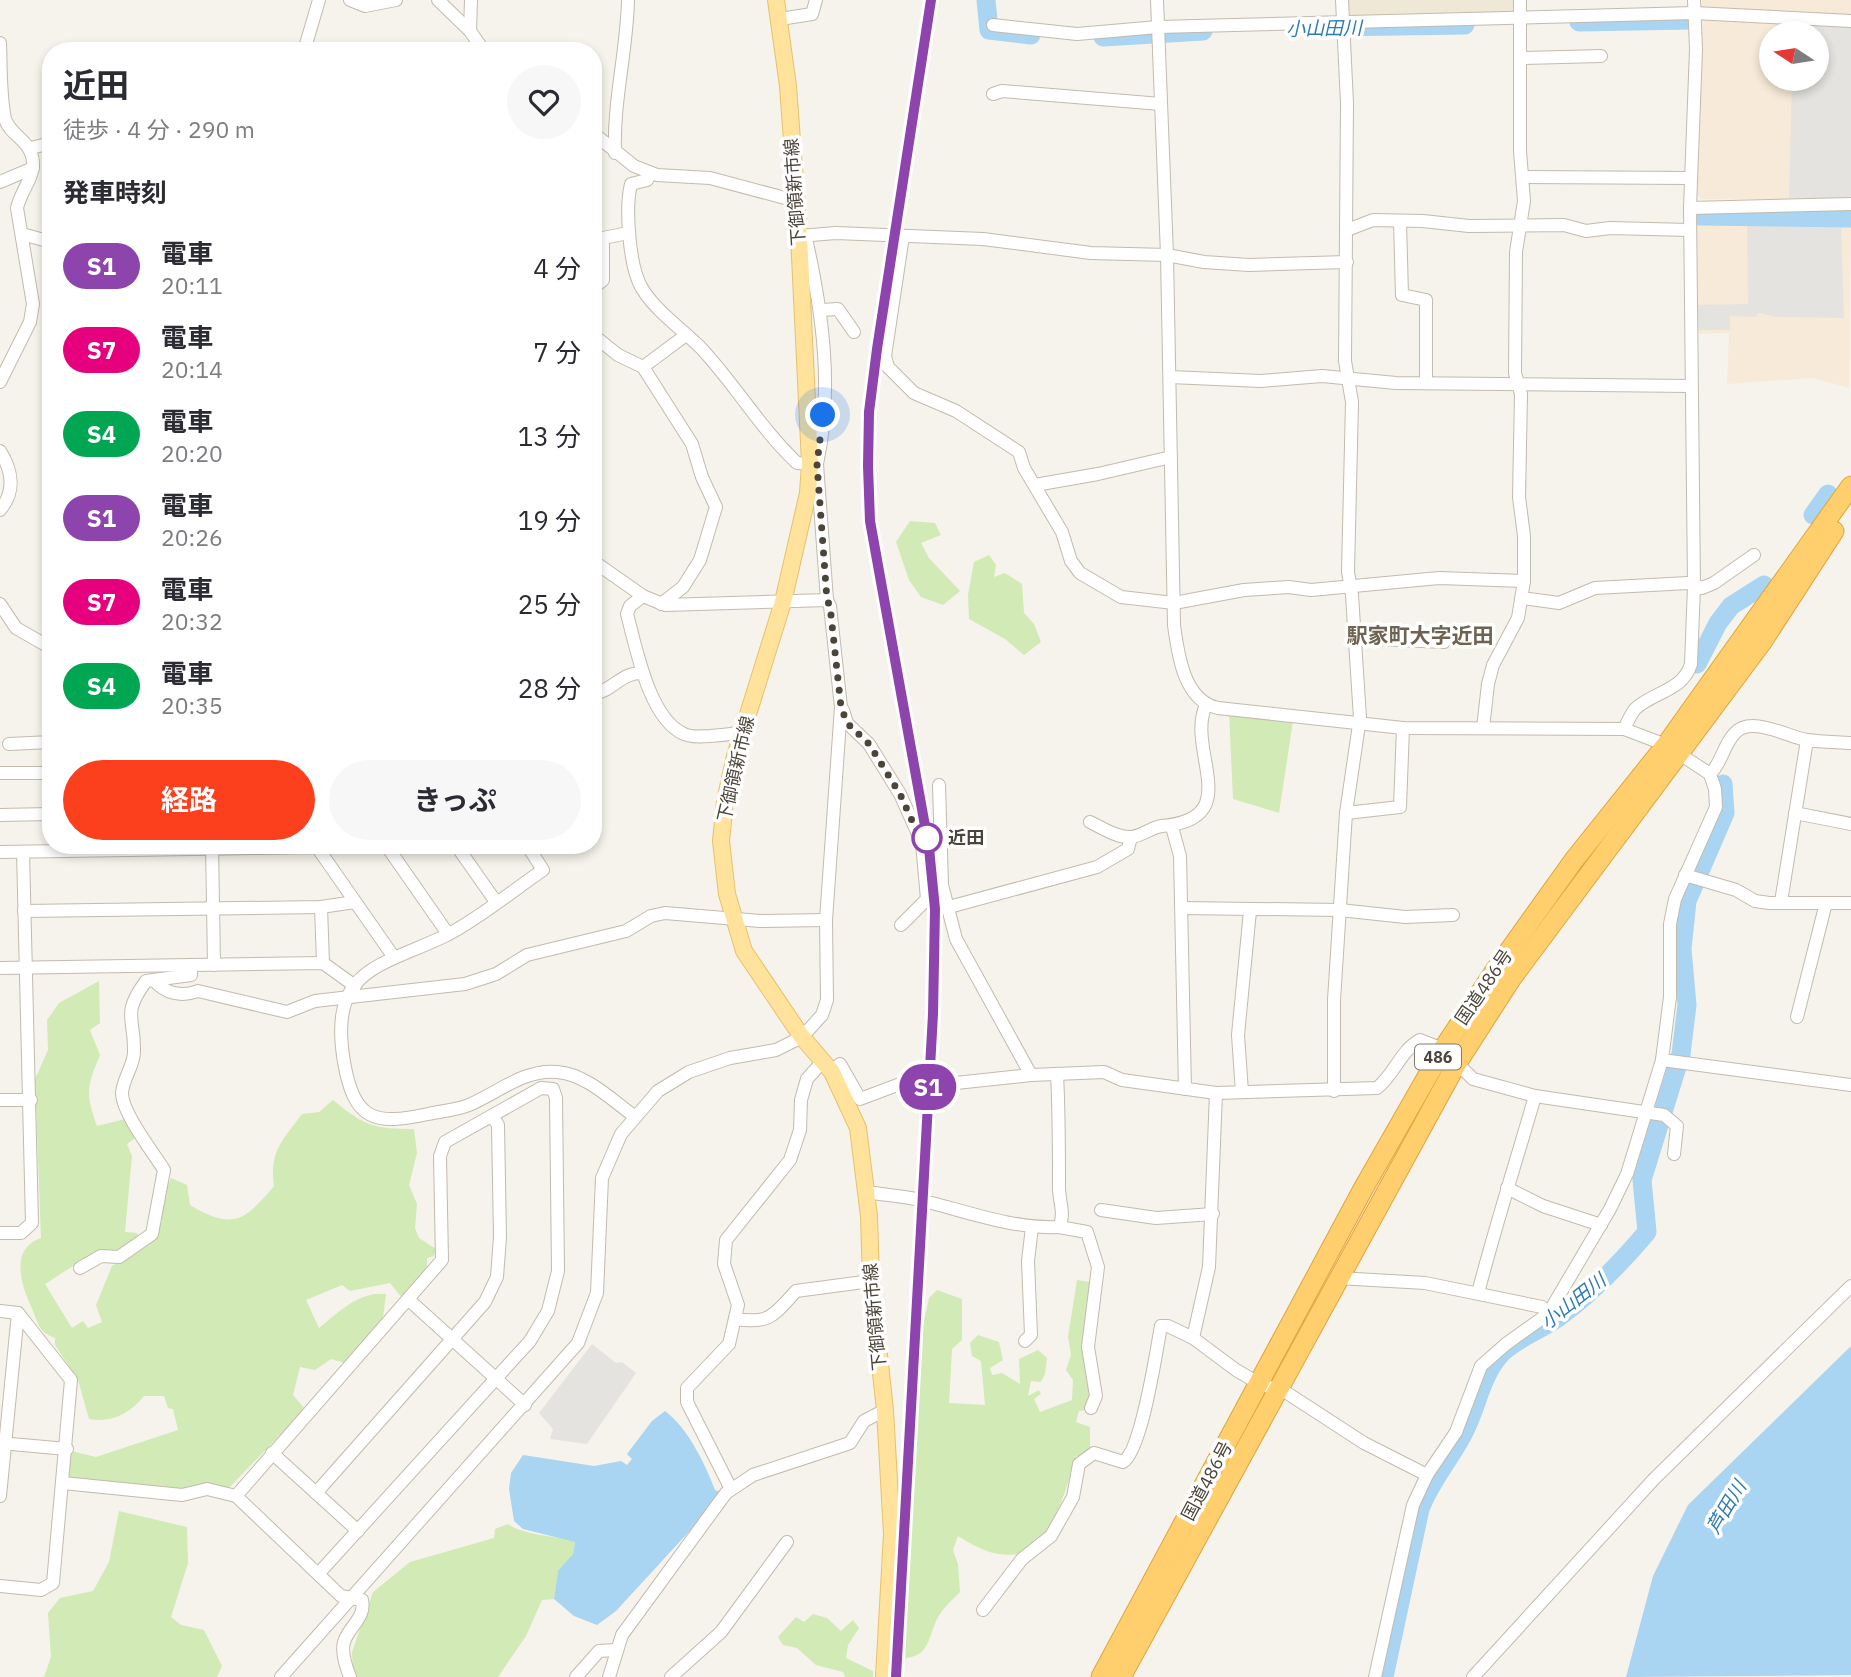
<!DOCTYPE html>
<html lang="ja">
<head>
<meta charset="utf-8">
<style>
  body { margin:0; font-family:"IBM Plex Sans","Noto Sans JP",sans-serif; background:#f7f7f7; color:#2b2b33; height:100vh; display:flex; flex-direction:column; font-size:26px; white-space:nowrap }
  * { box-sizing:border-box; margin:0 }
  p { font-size:23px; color:#7c7c81 }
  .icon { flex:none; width:38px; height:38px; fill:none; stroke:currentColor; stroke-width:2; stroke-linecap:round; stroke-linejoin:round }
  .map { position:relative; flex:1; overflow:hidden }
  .sheet { position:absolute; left:42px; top:42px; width:560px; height:812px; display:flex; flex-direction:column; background:#fff; border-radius:28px; box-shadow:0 4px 10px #0003 }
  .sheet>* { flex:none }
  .badge { padding:0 14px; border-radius:23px; font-size:24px; line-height:46px }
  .needle { width:46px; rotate:282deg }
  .controls { position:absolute; left:1759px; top:21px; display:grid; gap:14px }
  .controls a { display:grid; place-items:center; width:70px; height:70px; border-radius:50%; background:#fff; box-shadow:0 4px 10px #0003; font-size:35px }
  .you { position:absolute; width:35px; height:35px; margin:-18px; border:5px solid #fff; border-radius:50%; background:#1a73e8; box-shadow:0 0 0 10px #1a73e833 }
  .map>.badge { position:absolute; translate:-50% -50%; box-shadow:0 0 0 4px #fff }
  h2 { padding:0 21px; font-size:26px; line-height:63px }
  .round { display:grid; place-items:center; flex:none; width:74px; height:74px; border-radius:37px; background:#f7f7f7 }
  .overview { display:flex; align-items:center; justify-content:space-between; height:119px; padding:0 21px }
  h1 { font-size:33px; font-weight:700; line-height:52px }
  .primary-button { display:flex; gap:14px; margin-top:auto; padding:14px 21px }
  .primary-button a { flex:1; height:80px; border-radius:42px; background:#fc3f1d; color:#fff; font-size:28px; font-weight:700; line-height:80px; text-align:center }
  .primary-button a+a { background:#f7f7f7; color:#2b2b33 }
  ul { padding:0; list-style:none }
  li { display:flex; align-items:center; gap:21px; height:84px; padding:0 21px }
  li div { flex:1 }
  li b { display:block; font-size:26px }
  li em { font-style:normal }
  li .badge { min-width:77px; font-weight:700; text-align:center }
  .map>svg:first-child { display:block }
</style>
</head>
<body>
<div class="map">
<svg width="1851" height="1677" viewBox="0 0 1851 1677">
  <rect width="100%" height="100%" fill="#f6f3ec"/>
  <g fill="#f7ead8" fill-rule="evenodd">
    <polygon points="1702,0 1851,0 1851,16 1702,8"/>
    <path d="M1703,19L1851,24V196L1840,200L1701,199L1696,193ZM1771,33H1816V79H1771Z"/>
    <polygon points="1695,220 1851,222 1849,388 1812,378 1727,384 1729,333 1693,334"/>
  </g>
  <polygon fill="#efe8d6" points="1347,0 1516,0 1516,11 1513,15 1348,17"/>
  <g fill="#d2eab5">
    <polygon points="910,521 935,523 941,535 921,543 929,558 960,591 943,605 921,597 909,580 896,542"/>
    <polygon points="989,555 996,565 994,577 1005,573 1022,584 1024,613 1034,624 1041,642 1024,655 1005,639 969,619 968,595 974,562"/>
    <polygon points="1229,712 1293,721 1279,813 1233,799"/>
    <path d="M99,981L100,1023L90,1030L100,1055C87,1086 85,1093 97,1126L125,1119L138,1136L127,1144L132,1156L125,1232L137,1233L140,1240C124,1252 112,1252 94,1257C76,1262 60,1275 45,1284L72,1328L83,1321L88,1328L102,1322L96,1305L112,1266L153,1240L162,1221L158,1209L171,1178L187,1185L190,1205C232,1230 244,1222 274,1186C269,1151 283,1140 302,1114L319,1112L333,1100C364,1126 374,1129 414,1129L417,1153L409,1185L417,1204L415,1228L419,1238L436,1249L434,1256L427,1258V1273L402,1298L390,1283L350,1291L342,1285L306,1300L319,1328C339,1312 359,1291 386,1294L383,1318L345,1363L331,1359L315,1370L300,1367L293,1395L305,1409L226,1491L179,1490L69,1478L71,1451L96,1457L178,1430L173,1409L168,1408L164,1396H144C129,1414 112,1423 89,1419L78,1380L55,1345V1338C36,1331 38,1320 30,1304C20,1282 11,1248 41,1238L35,1079L48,1050L47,1020L59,1003Z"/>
    <path d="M1077,1280L1090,1282L1083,1349L1091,1391L1087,1410L1079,1411L1076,1422L1090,1427V1455L1076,1456C1057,1520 1039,1589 958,1536L953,1550L958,1564L960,1592C952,1600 942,1609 937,1619C928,1638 929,1658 903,1658L922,1330L929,1298L937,1290L962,1299V1340L952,1349L949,1403L985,1405L981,1361L972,1356L970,1343L978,1335L999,1342L1003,1360L990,1368L992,1375L1002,1373L1020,1384L1019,1359L1038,1350L1047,1358L1045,1374L1041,1382L1031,1381L1028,1396L1039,1390L1041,1394L1034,1399L1040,1412L1072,1400L1073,1380L1066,1370L1071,1355L1068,1337Z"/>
    <polygon points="119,1511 187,1527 188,1563 171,1617 181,1625 204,1630 222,1666 217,1677 44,1677 51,1657 48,1613 60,1598 93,1591 109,1562"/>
    <path d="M508,1524C523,1535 554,1536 575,1541L573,1554L558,1572L554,1599L542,1600L526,1636L498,1677H353L352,1652L373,1592L410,1562L494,1538L495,1529Z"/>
    <polygon points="813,1614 827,1618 841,1631 853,1620 859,1628 848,1645 846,1658 873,1671 873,1677 845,1677 843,1672 816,1665 797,1648 783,1645 778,1637 796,1617 804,1622"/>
  </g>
  <g fill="#e5e3e0">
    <polygon points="1793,22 1851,25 1851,196 1840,200 1789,198 1792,79 1816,79 1816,33 1793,33"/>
    <polygon points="1841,222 1844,318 1776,317 1759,313 1756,317 1730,316 1730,330 1694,330 1694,305 1748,304 1747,224"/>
    <polygon points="592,1344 616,1363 622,1362 636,1373 587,1444 550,1439 553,1429 539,1413"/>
  </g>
  <g fill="#a9d4f2">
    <polygon points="1851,1346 1851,1675 1626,1677 1653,1576 1688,1505"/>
    <path d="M665,1411C688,1428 705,1464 715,1490L720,1492L718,1500L616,1611L597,1625L574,1616L554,1599L558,1571L573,1554L575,1542L523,1529L514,1521L509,1489L511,1473L523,1455L594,1466L621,1461L627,1465L632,1459L627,1454L652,1421Z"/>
  </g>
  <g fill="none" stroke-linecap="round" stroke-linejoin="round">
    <g stroke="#a9d4f2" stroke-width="19">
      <polyline points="986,0 989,30 1031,35"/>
      <polyline points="1579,22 1690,20"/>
      <polyline points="1331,27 1465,25"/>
      <polyline points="1103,37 1203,31"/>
      <polyline points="1699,216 1851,218"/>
      <polyline points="1813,515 1828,494"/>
      <polyline points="1697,664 1718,623 1731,606 1764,585"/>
      <path d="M1384,1677L1420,1509C1430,1482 1448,1462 1462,1436C1478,1408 1480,1374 1504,1351C1520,1337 1542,1329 1559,1317C1592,1293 1620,1264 1647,1232L1642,1180L1681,1054L1687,1005L1682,949L1687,901L1725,813L1723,784"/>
    </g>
    <g stroke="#c2bbae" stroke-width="14">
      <g id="minor">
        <polyline points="350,0 365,6 396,0"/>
        <polyline points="438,0 470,31 484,51"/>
        <path d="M1157,0L1167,255L1174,625C1178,655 1184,701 1218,708L1403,728L1624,729L1666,745L1710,774L1715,789L1716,807L1675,899L1670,924V997L1662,1060L1627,1174L1610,1209L1548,1314L1506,1344L1481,1366L1456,1432L1427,1475L1413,1505L1375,1677"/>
        <polyline points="780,19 812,14 816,0"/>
        <polyline points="993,25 1077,34 1158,27 1694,13 1851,21"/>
        <polyline points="470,31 471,0"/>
        <path d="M0,43C1,68 0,95 5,119C11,137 32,140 33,163C34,177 20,193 17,208L33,304L30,322L0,382"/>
        <polyline points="304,51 319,0"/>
        <polyline points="1521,58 1601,56"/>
        <polyline points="993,94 1002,91 1161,104"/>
        <polyline points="593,133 634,166 657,175 710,178 785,198 796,198"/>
        <polyline points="31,148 51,143"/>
        <path d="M615,153C613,101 627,51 628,0"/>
        <path d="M651,173L647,180L631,184C625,208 629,269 643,290C657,312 682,329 700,347C735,384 760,428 797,463L817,464L827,600"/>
        <polyline points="1524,177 1691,178"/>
        <polyline points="0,182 33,168"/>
        <polyline points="1690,208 1851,204"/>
        <polyline points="1400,221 1402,295 1426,300 1426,382"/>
        <polyline points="1347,230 1373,220 1423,221 1469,226 1564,225 1586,231 1610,228 1690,230"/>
        <polyline points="22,234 51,242"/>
        <polyline points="799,236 836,233 983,239 1091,253 1167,255 1204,262 1249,265 1347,262"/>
        <path d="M799,236L807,243C823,316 833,390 817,464"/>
        <polyline points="903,236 885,356 888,367 914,393 956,411 1019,452 1024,468 1062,532 1071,561 1080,573 1121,597 1174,603 1244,590 1289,587 1311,590 1439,578 1524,581"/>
        <polyline points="593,288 603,280 603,238 628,233"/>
        <polyline points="822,310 838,309 854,332"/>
        <polyline points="593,335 618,355 643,367 692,444 702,477 716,507 700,560 683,587 661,604"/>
        <polyline points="643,367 686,335"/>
        <polyline points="1170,377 1261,381 1322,376 1396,383 1690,386"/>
        <path d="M0,451C12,470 16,491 0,510"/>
        <polyline points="1035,485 1098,474 1171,457"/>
        <path d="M643,596L630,606L627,614C636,647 649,719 684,734C692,738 702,736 710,736C721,735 732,735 742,731"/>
        <polyline points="1522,598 1559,603 1595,588 1688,583 1702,588 1714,583 1754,555"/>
        <polyline points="0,604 16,628 51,648"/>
        <polyline points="1355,638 1444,642"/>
        <path d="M593,694C613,691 621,672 643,673"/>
        <polyline points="843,710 847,723 869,744 900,794 922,843 927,899 901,925"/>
        <polyline points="1483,728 1488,684 1493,665 1518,618 1524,581 1524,536 1519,497 1521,394 1515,373 1516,252 1524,201 1520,151 1520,0"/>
        <path d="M1624,729C1627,723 1631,714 1635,709C1653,692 1683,691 1691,664L1694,586L1690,208L1696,49L1694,0"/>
        <polyline points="9,744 51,742"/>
        <polyline points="0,773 51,773"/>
        <path d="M1710,774C1722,763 1723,745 1735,733C1751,715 1788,737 1807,740C1822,742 1837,742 1851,743"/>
        <polyline points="939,785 942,885 956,939 1031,1075"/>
        <polyline points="1346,813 1400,807 1403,728"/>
        <polyline points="1795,813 1851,824"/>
        <polyline points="0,815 51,814"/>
        <path d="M1090,822C1102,828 1118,838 1131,837C1142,836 1152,827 1162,826C1247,819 1185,750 1206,705"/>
        <polyline points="1172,827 1180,856 1185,1089"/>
        <polyline points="212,845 214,965"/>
        <polyline points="386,845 448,934"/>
        <polyline points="456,845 496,902"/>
        <path d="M527,845L543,870C512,891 480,918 447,935C381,967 328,967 344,1062C354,1120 374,1126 428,1114C442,1111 457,1110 469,1105C499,1092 524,1069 557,1072C586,1074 612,1100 634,1116"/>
        <polyline points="0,852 317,847 393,956"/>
        <polyline points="1685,875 1736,890 1755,901 1769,903 1851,903"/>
        <polyline points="1781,902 1807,740"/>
        <polyline points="321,907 323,963"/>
        <polyline points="949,907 1097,867 1128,849 1131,837"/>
        <polyline points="1182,908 1340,910 1405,917 1453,915"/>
        <polyline points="24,911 321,907 355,902"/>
        <polyline points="0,968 323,963 355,986"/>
        <path d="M154,980C165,994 182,997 198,991L287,1012L315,1001L465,984L496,974L527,955L626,931L651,916L665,913L760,921L826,920"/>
        <polyline points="1797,1017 1826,903"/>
        <polyline points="1662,1060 1851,1085"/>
        <polyline points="832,1072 840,1064 860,1099 900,1084 924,1085"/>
        <path d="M937,1085L1031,1075L1104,1072L1122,1080L1216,1093L1377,1088C1395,1074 1400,1051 1420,1040L1443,1049L1473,1079L1535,1096L1664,1115L1677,1126L1674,1154"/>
        <polyline points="1334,1091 1334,1000 1346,813 1360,718 1352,595 1348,572 1352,402 1345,361 1347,103 1342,0"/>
        <polyline points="1242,1092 1238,1035 1250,911"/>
        <polyline points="0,1100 31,1100"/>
        <polyline points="1507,1188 1543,1206 1601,1225"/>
        <path d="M867,1192C884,1195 903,1196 920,1200C966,1211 1012,1229 1059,1227C1066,1213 1058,1200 1059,1184C1059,1147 1059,1111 1057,1074"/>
        <polyline points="1101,1210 1156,1218 1213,1214"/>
        <polyline points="1059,1227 1087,1232 1098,1267 1088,1347 1096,1396 1091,1408"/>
        <polyline points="0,1233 21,1233 32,1223 23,852"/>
        <path d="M80,1268L101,1256L119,1257L152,1234L164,1170C153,1152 123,1114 122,1094C122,1080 134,1066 134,1052C135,1017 121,1015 146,981L191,975V965"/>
        <polyline points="1338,1278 1425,1283 1542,1307 1548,1314"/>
        <path d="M1478,1293C1495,1227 1516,1162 1535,1096"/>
        <polyline points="409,1300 525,1405"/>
        <polyline points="0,1311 18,1313 71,1380 53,1583 41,1590 0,1586"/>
        <path d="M735,1319C770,1324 773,1316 796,1291L871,1281"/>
        <polyline points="1193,1338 1209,1267 1216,1093"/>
        <polyline points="1025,1341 1031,1335 1028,1261 1032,1227"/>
        <polyline points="0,1443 67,1449"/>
        <polyline points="272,1453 358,1531"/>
        <polyline points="63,1483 182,1495 207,1489 236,1496"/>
        <polyline points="731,1489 687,1402 687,1388 729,1344 738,1305 724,1264 726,1240 790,1160 800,1130 801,1100 807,1079 823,1061"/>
        <polyline points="316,1493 485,1302 497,1277 500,1237 498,1125 493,1117"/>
        <polyline points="0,1496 18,1313"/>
        <path d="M320,1572L530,1341L548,1311L558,1271L556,1098L553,1089L541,1088L445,1142L440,1156L442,1260L236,1496L341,1596L362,1600C366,1618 349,1626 344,1642C341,1653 346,1667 350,1677"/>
        <path d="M983,1610L1022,1559L1051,1536L1073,1497L1079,1464L1094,1453L1123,1462C1142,1450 1156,1352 1161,1326H1168L1193,1338L1236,1370L1260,1384L1287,1393L1364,1443L1427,1475"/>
        <polyline points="281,1677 578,1343 597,1293 602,1178 621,1134 658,1091 689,1072 730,1058 776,1050 802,1037 822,1015 827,1000 826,920 841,707 830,606 827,600 665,605 643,596 593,561"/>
        <polyline points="576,1677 599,1651 616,1650"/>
        <polyline points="609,1677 622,1635 726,1493 753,1475 850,1443 864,1421 885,1410"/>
        <polyline points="671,1677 721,1632 787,1542"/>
        <polyline points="1473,1677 1654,1479 1851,1286"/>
      </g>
    </g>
    <g stroke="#e6c16a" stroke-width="18">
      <polyline id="major" points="776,0 788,86 799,236 810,463 808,493 783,602 735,756 725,801 721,841 727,894 744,951 802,1037 832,1072 858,1128 869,1216 871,1281 885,1410 892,1534 884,1677"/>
    </g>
    <g stroke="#e0a43c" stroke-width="21">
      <g id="highway">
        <polyline points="1101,1677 1363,1189 1443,1049 1496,969 1574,860 1666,745 1851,486"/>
        <polyline points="1121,1677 1457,1063 1511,979 1762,642 1834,531"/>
      </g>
    </g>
    <use href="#minor" stroke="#fff" stroke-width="12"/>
    <use href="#major" stroke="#ffe39c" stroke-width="16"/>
    <use href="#highway" stroke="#ffcf6e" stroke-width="19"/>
    <g stroke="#9a9a9a" stroke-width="6">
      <polyline id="rail" points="896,1677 933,1014 935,909 929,848 870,521 868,466 869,412 877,349 932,0"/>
    </g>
    <use href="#rail" stroke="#fff" stroke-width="3.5" stroke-dasharray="10" stroke-linecap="butt"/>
  </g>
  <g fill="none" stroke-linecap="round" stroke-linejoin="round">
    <g stroke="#fff" stroke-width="16">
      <polyline id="line" points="896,1677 933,1014 935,909 929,848 870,521 868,466 869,412 877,349 931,0"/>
    </g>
    <use href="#line" stroke="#8e44ad" stroke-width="10"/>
    <polyline stroke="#4b4439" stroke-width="7" stroke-dasharray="0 12.6" points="823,415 817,464 827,600 830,606 841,707 847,723 869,744 900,794 922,843 927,838"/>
  </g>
  <circle fill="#fff" stroke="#8e44ad" stroke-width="3.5" cx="927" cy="838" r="14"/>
  <g text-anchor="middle" stroke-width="7" stroke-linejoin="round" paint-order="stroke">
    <rect fill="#fff" stroke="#817c74" stroke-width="2" x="1415" y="1044.5" width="46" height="25" rx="5"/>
    <g font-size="16" font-weight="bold" fill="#4b4439">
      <text x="1438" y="1063">486</text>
    </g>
    <g font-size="18" fill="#4b4439" stroke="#fff">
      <text transform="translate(795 192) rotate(-94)" y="6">下御領新市線</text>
      <text transform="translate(736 769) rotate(-77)" y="6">下御領新市線</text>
      <text transform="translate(1484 987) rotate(-56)" y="6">国道486号</text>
      <text transform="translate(875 1317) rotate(-95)" y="6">下御領新市線</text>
      <text transform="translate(1207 1481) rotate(-62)" y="6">国道486号</text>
    </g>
    <g font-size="18" font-weight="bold" fill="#4b4439" stroke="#fff" text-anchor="start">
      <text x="948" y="844">近田</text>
    </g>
    <g font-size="19" font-style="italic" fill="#2e7ab2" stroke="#fff">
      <text transform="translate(1324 28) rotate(-1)" y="7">小山田川</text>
      <text transform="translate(1573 1301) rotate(-38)" y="7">小山田川</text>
      <text transform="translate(1726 1507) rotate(-59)" y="7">芦田川</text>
    </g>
    <g font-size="21" font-weight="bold" fill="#6e6250" stroke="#fff">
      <text x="1420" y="643">駅家町大字近田</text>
    </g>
  </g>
</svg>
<div class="controls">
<a><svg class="needle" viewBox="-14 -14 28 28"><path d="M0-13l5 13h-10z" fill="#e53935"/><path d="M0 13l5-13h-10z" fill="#7c7c81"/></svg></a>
</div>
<div class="you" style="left:823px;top:415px"></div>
<b class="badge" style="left:928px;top:1087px;background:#8e44ad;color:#fff">S1</b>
<section class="sheet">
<div class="overview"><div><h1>近田</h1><p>徒歩 · 4 分 · 290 m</p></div><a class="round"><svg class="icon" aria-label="heart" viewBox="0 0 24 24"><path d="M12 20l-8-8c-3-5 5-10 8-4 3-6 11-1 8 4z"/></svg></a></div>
<h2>発車時刻</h2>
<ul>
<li><span class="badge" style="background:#8e44ad;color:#fff">S1</span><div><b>電車</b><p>20:11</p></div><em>4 分</em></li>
<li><span class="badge" style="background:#e6007e;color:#fff">S7</span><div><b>電車</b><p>20:14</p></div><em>7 分</em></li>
<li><span class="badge" style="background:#00a651;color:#fff">S4</span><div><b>電車</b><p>20:20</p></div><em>13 分</em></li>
<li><span class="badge" style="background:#8e44ad;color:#fff">S1</span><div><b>電車</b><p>20:26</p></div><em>19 分</em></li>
<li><span class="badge" style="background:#e6007e;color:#fff">S7</span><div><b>電車</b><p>20:32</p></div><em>25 分</em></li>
<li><span class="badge" style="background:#00a651;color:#fff">S4</span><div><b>電車</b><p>20:35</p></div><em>28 分</em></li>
</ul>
<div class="primary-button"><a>経路</a><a>きっぷ</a></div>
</section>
</div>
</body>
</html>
